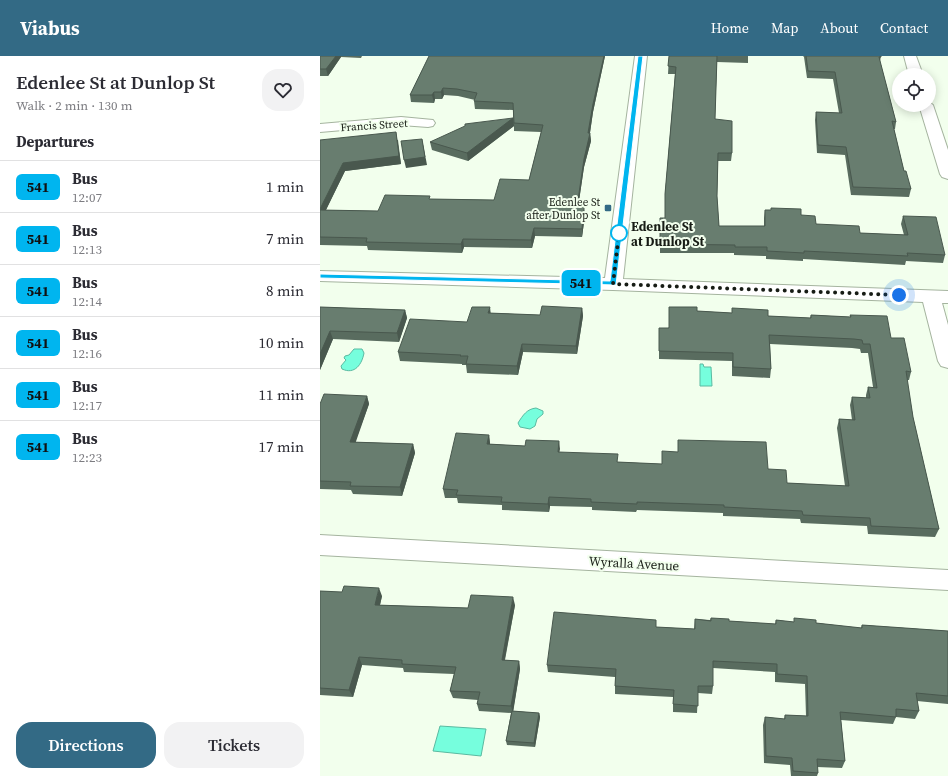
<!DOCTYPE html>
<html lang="en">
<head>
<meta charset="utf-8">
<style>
  body { margin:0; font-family:"Source Serif 4",serif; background:#f2f2f3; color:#2b2b33; height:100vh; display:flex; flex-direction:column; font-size:15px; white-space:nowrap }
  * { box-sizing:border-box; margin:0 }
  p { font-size:13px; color:#7c7c81 }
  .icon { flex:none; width:22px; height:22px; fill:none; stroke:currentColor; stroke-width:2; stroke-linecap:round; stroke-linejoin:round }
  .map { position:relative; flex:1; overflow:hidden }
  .panel { display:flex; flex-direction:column; background:#fff; width:320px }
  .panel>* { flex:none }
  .badge { padding:0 8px; border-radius:6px; font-size:14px; line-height:26px }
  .controls { position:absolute; left:572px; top:12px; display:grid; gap:8px }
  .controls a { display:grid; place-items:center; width:44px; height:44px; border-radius:50%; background:#fff; box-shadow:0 2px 10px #0003; font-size:20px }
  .you { position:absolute; width:20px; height:20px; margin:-10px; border:3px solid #fff; border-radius:50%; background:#1a73e8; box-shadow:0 0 0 6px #1a73e833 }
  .map>.badge { position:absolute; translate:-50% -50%; box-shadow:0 0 0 2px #fff }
  h2 { padding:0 16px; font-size:15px; line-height:36px }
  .round { display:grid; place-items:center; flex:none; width:42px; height:42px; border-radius:16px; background:#f2f2f3 }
  .overview { display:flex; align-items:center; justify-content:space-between; height:68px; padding:0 16px }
  h1 { font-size:19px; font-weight:600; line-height:30px }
  .cta { display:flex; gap:8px; margin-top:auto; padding:8px 16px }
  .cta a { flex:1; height:46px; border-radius:16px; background:#336a85; color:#fff; font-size:16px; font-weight:600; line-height:46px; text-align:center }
  .cta a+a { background:#f2f2f3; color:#2b2b33 }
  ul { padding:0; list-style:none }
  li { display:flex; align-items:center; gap:12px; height:52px; padding:0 16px; border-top:1px solid #e1e1e2 }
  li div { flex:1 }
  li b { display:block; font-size:15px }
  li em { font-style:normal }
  li .badge { min-width:44px; font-weight:700; text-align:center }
  header { display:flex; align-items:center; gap:24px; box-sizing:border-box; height:56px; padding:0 20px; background:#336a85; color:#fff }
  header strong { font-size:19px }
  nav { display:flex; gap:22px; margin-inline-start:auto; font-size:14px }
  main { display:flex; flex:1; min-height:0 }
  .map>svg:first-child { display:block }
</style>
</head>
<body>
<header>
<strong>Viabus</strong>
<nav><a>Home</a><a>Map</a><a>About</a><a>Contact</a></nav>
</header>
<main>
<section class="panel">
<div class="overview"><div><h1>Edenlee St at Dunlop St</h1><p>Walk · 2 min · 130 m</p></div><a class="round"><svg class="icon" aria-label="heart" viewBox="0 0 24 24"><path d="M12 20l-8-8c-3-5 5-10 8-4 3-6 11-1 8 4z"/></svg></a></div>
<h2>Departures</h2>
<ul>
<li><span class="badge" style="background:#00b5ef;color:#111">541</span><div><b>Bus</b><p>12:07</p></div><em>1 min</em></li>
<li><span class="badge" style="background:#00b5ef;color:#111">541</span><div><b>Bus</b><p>12:13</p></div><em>7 min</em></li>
<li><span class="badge" style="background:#00b5ef;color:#111">541</span><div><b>Bus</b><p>12:14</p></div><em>8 min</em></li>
<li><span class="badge" style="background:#00b5ef;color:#111">541</span><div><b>Bus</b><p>12:16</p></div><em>10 min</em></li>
<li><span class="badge" style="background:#00b5ef;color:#111">541</span><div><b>Bus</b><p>12:17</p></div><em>11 min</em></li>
<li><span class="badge" style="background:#00b5ef;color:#111">541</span><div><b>Bus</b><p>12:23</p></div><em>17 min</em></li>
</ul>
<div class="cta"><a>Directions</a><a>Tickets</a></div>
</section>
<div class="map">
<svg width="628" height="720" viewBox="0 0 628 720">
  <rect width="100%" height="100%" fill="#f2ffed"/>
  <g fill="#76fedd" stroke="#5abaa1">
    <path d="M34,293H42L44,297C42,308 35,319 22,313L21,310L26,304L24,302L25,300L29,299Z"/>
    <polygon points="380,308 383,308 384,311 391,311 392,330 380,330"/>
    <path d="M216,352L223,355V358L217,363L215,370L210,373L200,371L198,367C203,359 207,353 216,352Z"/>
    <polygon points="120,670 166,673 161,700 113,695"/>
  </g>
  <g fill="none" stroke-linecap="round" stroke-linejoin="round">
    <g stroke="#a5b49f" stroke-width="2">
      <g id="minor">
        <polygon points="315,0 327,0 303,223 628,235 628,247 622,247 628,269 628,312 621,310 618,305 603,246 293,234 0,225 0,215 285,222"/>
        <polygon points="584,0 596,0 603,19 589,19"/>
        <polygon points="609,46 613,49 628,94 628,123 622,121 620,118 599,49 609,49"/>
        <polygon points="81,61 113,64 115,67 113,70 108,71 81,69 0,76 0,68"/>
        <polygon points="0,479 628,514 628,534 0,499"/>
      </g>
    </g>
    <use href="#minor" fill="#fff" fill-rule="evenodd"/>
  </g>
  <g fill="#596c5f">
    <polygon points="0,0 42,0 41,2 21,1 8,20 0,20"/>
    <polygon points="109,0 285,0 273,56 270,77 271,85 264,111 258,151 265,159 262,181 215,180 212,192 144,191 142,197 48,194 47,190 0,189 0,84 78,84 81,108 25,115 6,154 58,155 111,143 174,144 209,124 221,76 194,75 194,70 148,105 112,94 110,86 193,62 193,54 155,53 154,45 155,44 138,40 124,39 122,43 115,43 114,47 91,46 90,39"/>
    <polygon points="349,0 428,0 428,7 397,6 395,63 412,97 411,105 398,105 397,140 399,170 444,170 444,162 445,154 451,154 451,152 481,159 496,168 540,177 584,179 581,168 583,160 625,199 623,207 586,205 585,209 483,203 483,205 446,203 446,200 414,199 414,197 340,197 340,162 345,162 345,138 355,18 348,18"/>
    <polygon points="483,0 561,0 560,5 576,66 575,73 574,73 584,115 591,133 589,141 531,139 525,99 497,97 495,64 496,56 519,57 513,23 487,22 484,1"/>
    <polygon points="0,251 85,254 87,262 79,286 13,283 0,314"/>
    <polygon points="262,252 263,260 257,298 203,296 198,319 147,317 146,309 142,309 142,308 80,305 78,296 147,266 171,257 220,259"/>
    <polygon points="412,252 448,260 490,262 491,259 530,261 530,259 571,282 591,316 589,324 587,324 593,361 619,473 615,481 548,478 547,470 481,467 480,463 403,460 403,457 317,454 316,456 272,454 272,451 230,450 229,456 182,454 182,449 138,447 137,442 125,442 123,433 169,379 170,388 205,390 239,385 239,396 298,406 448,413 467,427 525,430 517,372 519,363 532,364 530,349 532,341 546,342 546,339 548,331 553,331 548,297 541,297 540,293 532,292 450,288 451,313 450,322 412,320 412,305 339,303 339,272 348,272 377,255 412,257"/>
    <polygon points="47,340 49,348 35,386 93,388 95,397 82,440 33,438 31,434 0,433 0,348"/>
    <polygon points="0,535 62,540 60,549 148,552 195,549 185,604 199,605 200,613 193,655 219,657 220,661 215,691 187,689 186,685 191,657 159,655 157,648 158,644 133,642 130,635 134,618 84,616 83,612 42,609 33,641 0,639"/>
    <polygon points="391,562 409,565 455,568 456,564 474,566 474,562 496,567 541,572 542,569 628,575 628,648 597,645 599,655 595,663 576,661 573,668 521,664 525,705 522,712 497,711 498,717 497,720 471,720 470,709 444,707 443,669 445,661 464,663 465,659 486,660 485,628 455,626 455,616 393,612 393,630 392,638 378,637 377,657 353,656 353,641 295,638 295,621 228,616 227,609 336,571 374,573 375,563 390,564"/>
  </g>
  <g fill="#49584e">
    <polygon points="16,0 21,0 21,1 8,20 6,13"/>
    <polygon points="284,0 285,0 273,56 269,83 270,77 271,85 264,111 257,159 257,151 264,103 273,48"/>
    <polygon points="123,32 124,39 122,43 121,36"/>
    <polygon points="114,36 115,43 114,47 112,39"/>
    <polygon points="193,62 194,70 148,105 147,97"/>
    <polygon points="76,76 81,108 25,115 2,162 0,153 23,107"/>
    <polygon points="102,83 107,109 86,112 84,104"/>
    <polygon points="264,151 265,159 262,181 262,173"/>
    <polygon points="214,172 215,180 212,192 211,184"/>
    <polygon points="143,183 144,191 142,197 141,188"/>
    <polygon points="170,251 171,260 168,257"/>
    <polygon points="262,252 263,260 257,298 256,290"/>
    <polygon points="85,254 87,262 79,286 77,277"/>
    <polygon points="10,275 13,283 0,314 0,298"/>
    <polygon points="202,288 203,296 198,319 197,310"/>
    <polygon points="47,340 49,348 33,394 30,386"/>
    <polygon points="169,379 170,387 168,397 167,388"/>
    <polygon points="239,385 240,393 238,404 238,396"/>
    <polygon points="93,388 95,397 82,440 80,431"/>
    <polygon points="229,441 230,450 229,456 228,448"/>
    <polygon points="59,532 62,540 58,557 55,549"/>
    <polygon points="193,541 195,549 183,612 182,604"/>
    <polygon points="39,601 42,609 33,641 29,634"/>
    <polygon points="199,605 200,613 193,657 191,650"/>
    <polygon points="219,657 220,661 215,691 214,687"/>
  </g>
  <g fill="#687d6f" stroke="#49584e">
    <polygon points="0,0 16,0 6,13 0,13"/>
    <polygon points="109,0 284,0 273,48 268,77 270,77 264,103 257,151 264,151 262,173 214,172 211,184 143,183 141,188 46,186 47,182 0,181 0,154 58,155 65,139 110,140 109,143 174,144 180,123 209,124 223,69 194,67 193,47 154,45 157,37 137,33 123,32 121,36 114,36 112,39 90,39"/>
    <polygon points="349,0 397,0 395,63 412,65 412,97 398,97 397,140 399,170 445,170 445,154 451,154 451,152 481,153 481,159 495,160 496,168 539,170 540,177 588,179 583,160 616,161 625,199 587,197 588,200 484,195 484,197 447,195 447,191 415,191 415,189 340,188 340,162 345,162 345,138 356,11 348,10"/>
    <polygon points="486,0 561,0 561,1 559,1 576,66 572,65 584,115 586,115 591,133 533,131 526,91 498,89 496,56 522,57 515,16 488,15"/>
    <polygon points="193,62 147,97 110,86 145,70 145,68"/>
    <polygon points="76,76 79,100 23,107 0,153 0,84"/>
    <polygon points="102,83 105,101 84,104 81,85"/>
    <polygon points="222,250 262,252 256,290 202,288 197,310 146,308 148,300 140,300 141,299 78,296 90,263 147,266 152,251 170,251 168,257 220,259"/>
    <polygon points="0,251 85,254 77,277 10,275 0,298"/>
    <polygon points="349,251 377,251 377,255 412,257 412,252 448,254 448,260 491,262 491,259 531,261 530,259 567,260 571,282 584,282 591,316 586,315 593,361 619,473 551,470 550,462 483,459 482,455 404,451 404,449 317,446 317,448 271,446 271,443 229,441 228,448 181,446 182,441 136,439 138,434 123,433 136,377 169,379 167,388 205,390 206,384 239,385 238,396 298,398 297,406 342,408 342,395 358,396 358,384 446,386 448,413 466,414 467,427 529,430 519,363 535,364 532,341 550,342 548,331 557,332 550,288 543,288 542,284 534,283 449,279 451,313 413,311 413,297 339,295 339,272 349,272"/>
    <polygon points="4,338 47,340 30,386 93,388 80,431 30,430 31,426 0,425 0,348"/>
    <polygon points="24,530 59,532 55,549 148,552 151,539 193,541 182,604 199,605 191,650 157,648 160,636 130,635 136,611 82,608 82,604 39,601 29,634 0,632 0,535 22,536"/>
    <polygon points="234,556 336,564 336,571 375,573 375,563 391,565 391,562 409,563 409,565 456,568 456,564 474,566 474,562 496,564 496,567 542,572 542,569 628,575 628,640 596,637 599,655 576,653 576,661 520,656 525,705 497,703 498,717 473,715 472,702 446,700 445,661 465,663 465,659 488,660 487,620 457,618 457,608 393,605 393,630 378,630 378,650 353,648 354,634 295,630 296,613 227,609"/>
    <polygon points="192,655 219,657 214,687 186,685"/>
  </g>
  <polygon fill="#00b5ef" stroke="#fff" points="318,0 323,0 296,229 0,222 0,218 290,225"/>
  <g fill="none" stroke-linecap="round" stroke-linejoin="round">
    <polyline stroke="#171c15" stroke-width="4" stroke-dasharray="0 7.2" points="299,177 293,228 579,239"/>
  </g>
  <rect fill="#336a85" stroke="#f2ffed" stroke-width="1.5" x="284" y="148" width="8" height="8" rx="2"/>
  <circle fill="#fff" stroke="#00b5ef" stroke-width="2" cx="299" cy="177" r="8"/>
  <g text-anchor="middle" stroke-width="4" stroke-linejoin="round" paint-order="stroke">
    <g font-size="11" fill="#171c15" stroke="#f2ffed">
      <text transform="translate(54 69) rotate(-4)" y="4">Francis Street</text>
    </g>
    <g font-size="11" fill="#171c15" stroke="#f2ffed" text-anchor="end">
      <text x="280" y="150">Edenlee St<tspan x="280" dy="13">after Dunlop St</tspan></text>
    </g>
    <g font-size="13" font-weight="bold" fill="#171c15" stroke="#f2ffed" text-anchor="start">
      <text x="311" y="175">Edenlee St<tspan x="311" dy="15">at Dunlop St</tspan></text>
    </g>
    <g font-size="13" fill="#171c15" stroke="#f2ffed">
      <text transform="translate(314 507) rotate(3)" y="5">Wyralla Avenue</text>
    </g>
  </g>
</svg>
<div class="controls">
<a><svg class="icon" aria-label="locate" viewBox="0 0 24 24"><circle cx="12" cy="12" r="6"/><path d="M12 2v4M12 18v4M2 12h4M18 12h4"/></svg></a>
</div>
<div class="you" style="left:579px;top:239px"></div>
<b class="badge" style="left:261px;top:227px;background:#00b5ef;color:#111">541</b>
</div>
</main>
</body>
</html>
